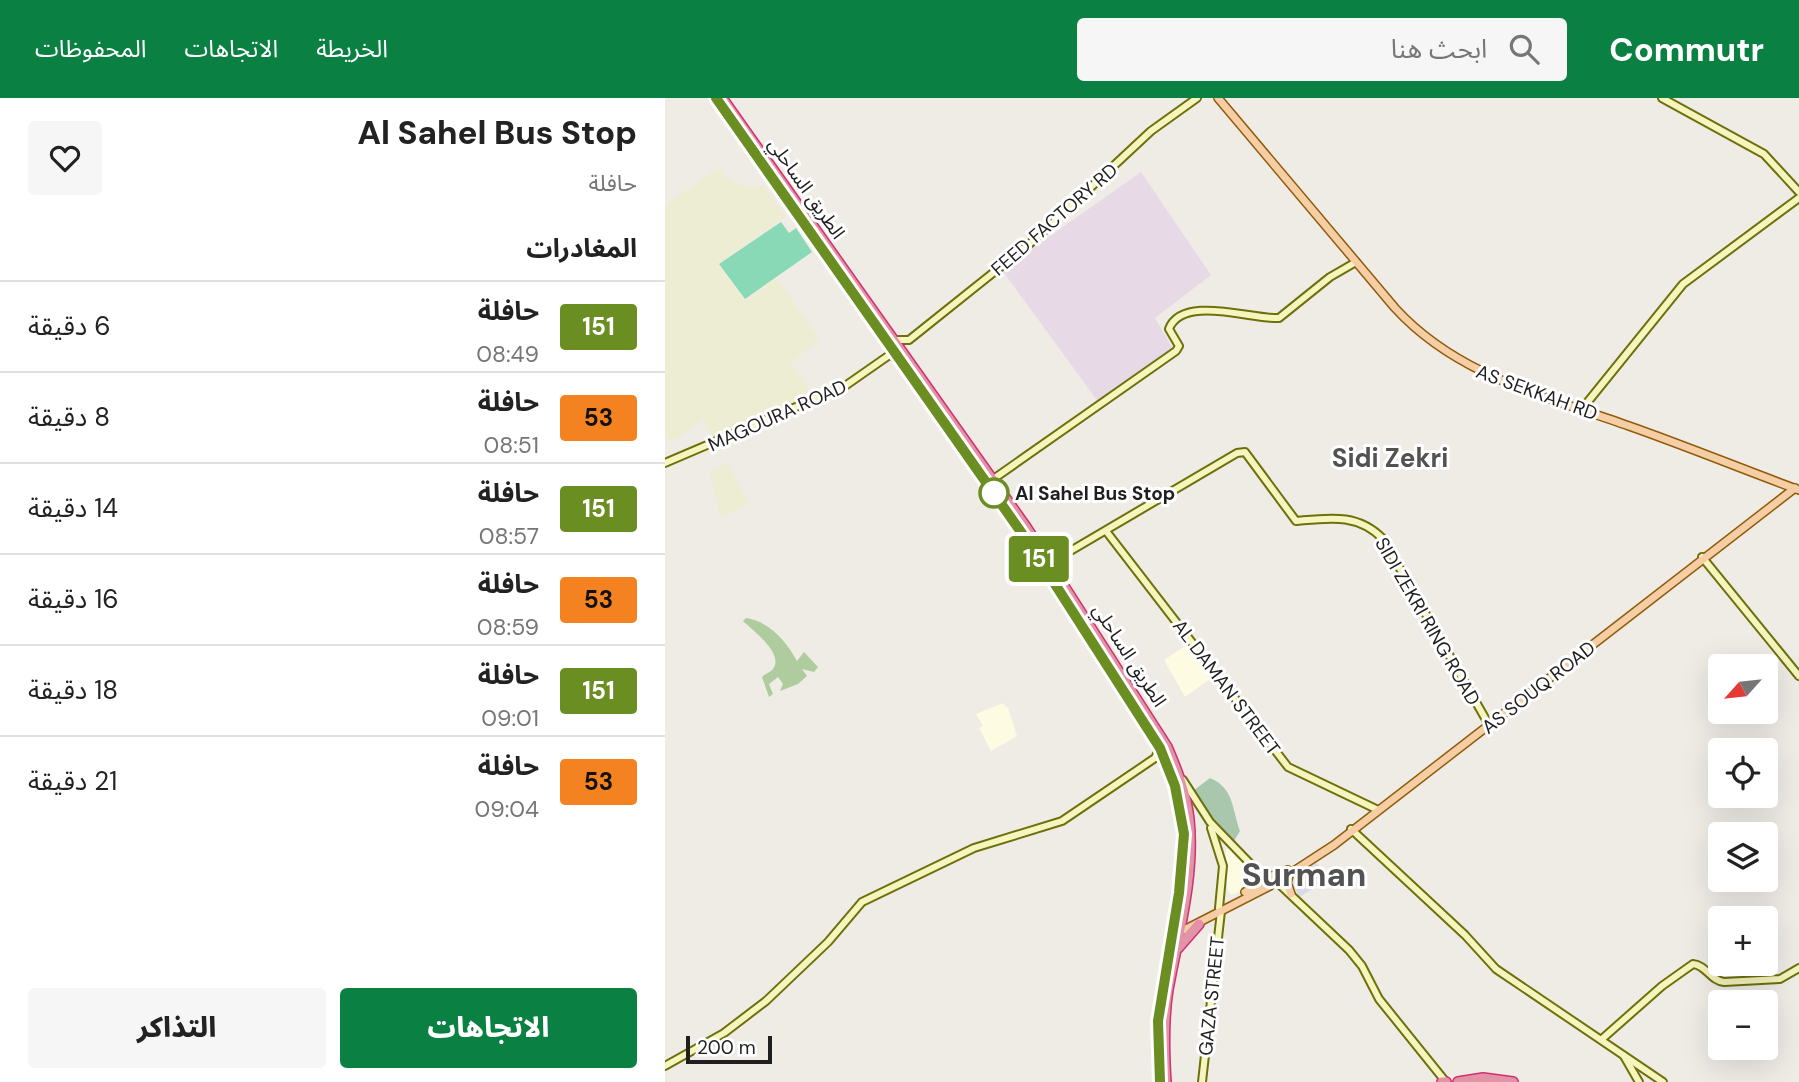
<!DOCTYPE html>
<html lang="ar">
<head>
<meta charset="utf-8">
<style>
  body { margin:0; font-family:"DM Sans","Noto Sans Arabic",sans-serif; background:#f6f6f6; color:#222; direction:rtl; height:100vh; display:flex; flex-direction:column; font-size:26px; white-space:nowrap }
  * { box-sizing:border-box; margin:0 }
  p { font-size:23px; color:#767676 }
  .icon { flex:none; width:38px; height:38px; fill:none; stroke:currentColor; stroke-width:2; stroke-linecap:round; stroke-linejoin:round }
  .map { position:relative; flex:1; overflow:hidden; direction:ltr }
  .sheet { display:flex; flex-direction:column; background:#fff; width:665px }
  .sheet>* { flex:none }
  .badge { padding:0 14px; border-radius:5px; font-size:24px; line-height:46px }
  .needle { width:46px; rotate:243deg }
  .buttons { position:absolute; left:1043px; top:556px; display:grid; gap:14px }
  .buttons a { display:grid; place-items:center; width:70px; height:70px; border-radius:7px; background:#fff; box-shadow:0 7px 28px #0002; font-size:35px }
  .scale { position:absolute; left:21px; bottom:18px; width:86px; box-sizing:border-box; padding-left:7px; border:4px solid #1f1f1f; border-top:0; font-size:19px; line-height:24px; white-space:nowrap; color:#1f1f1f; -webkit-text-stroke:5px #fff; paint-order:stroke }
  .map>.badge { position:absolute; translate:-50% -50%; box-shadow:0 0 0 4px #fff }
  h2 { padding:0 28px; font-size:26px; line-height:63px }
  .round { display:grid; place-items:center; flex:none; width:74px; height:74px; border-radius:7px; background:#f6f6f6 }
  .summary { display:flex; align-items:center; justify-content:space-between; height:119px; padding:0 28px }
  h1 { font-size:33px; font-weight:800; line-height:52px }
  .primary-button { display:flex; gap:14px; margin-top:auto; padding:14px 28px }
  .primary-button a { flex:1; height:80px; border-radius:7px; background:#0b8043; color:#fff; font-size:28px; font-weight:800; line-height:80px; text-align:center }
  .primary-button a+a { background:#f6f6f6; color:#222 }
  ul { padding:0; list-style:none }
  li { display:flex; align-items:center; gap:21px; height:91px; padding:0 28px; border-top:2px solid #e0e0e0 }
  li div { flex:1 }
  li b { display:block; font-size:26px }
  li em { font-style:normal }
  li .badge { min-width:77px; font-weight:700; text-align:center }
  header { display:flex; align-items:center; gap:42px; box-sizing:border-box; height:98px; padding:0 35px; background:#0b8043; color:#fff }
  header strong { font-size:33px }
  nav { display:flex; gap:38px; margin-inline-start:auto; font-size:24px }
  .search { width:490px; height:63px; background:#f6f6f6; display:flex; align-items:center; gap:18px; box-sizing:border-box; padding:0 24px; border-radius:7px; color:#767676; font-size:26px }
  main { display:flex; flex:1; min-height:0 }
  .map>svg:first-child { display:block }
</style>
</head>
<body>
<header>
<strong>Commutr</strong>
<div class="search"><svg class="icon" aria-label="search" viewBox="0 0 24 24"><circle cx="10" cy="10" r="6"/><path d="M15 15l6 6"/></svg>ابحث هنا</div>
<nav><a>الخريطة</a><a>الاتجاهات</a><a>المحفوظات</a></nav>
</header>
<main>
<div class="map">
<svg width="1134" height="984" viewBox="0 0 1134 984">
  <rect width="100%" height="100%" fill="#efece6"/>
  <polygon fill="#e8d9e6" points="476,74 546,177 490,220 508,251 434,305 337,172"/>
  <g fill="#fdfbe2">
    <polygon points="520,548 525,549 549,578 520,599 499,562"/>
    <polygon points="338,605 343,610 352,638 326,653 314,630 318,628 311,616"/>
    <polygon points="561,751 566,751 591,774 594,783 568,797 564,795 560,780"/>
  </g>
  <g fill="#ededd3">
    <polygon points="53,70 59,78 82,90 98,88 121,118 53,166 80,202 112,180 155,242 126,264 147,296 48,340 38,322 12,341 0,341 0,107"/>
    <polygon points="63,365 84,407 55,419 45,374"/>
  </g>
  <path fill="#aecc9e" d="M81,520C104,523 122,544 132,563L139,554L153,569L149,574L137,571L142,578L133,586L115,593L118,586L113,579L104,586L108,596L104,599L97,579C100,576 103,575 106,573C123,558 87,532 78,523Z"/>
  <path fill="#a9c7ac" d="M545,680C569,690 567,711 575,733L569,743L540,713L528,693Z"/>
  <polygon fill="#8ad9b6" points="116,124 124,135 131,130 147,154 80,201 54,166"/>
  <polygon fill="#dbdbe5" points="650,762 662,781 635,799 625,784 628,775"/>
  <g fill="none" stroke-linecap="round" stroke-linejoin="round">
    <g stroke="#6c710c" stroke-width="10">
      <g id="secondary">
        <polyline points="997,0 1099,56 1134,94"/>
        <polyline points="229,242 244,242 368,143 486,33 532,0"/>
        <polyline points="917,311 1018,186 1134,100"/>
        <polyline points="0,365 180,288 223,258 230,257"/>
        <path d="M327,382L511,253L514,248L504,231C517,196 589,222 614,220L665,179L691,164"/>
        <polyline points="441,433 623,669 711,711"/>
        <polyline points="1037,459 1134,578"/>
        <path d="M385,465L572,355L580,354L631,423C664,420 693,415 718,441L824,627"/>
        <polyline points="518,682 545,724 601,782"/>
        <polyline points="546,730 558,768 554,810"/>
        <polyline points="686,731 800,837 831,871 998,984"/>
        <polyline points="612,784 684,852 697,868 714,901 780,983"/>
        <path d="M937,941L997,888L1028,866C1041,867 1046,883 1059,884L1115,881L1134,870"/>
        <polyline points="959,958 974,984"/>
        <polyline points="0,968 59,935 101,903 163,844 197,804 309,750 397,723 490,660 495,650"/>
        <polyline points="537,984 556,813"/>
      </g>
    </g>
    <g stroke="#915c0a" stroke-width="10">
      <g id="primary">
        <path d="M553,0L730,210C792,278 880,298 964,328C1021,348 1077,371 1134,392"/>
        <polyline points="624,777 622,785 626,796"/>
        <polyline points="607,778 623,772"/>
        <polyline points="612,784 669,747 1130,390"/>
        <polyline points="580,794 601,783"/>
        <polyline points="513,835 605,788"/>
      </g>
    </g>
    <g stroke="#d03171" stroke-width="12">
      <g id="highway">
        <path d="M57,0L361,429L502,649C512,672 521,695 524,721C530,777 513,837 503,892C498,923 499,953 501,984"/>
        <polyline points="92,59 363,444 495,650 510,688 518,723 516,784"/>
        <polyline points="513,850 534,826"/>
        <polyline points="495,984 493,923 509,833"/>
        <polyline points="777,984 781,984"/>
        <polyline points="793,984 818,980 848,984"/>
      </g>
    </g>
    <use href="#secondary" stroke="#f6f5be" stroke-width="6"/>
    <use href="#primary" stroke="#f6cea5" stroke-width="7"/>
    <use href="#highway" stroke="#e293a7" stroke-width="9"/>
  </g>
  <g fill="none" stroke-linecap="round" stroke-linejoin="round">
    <g stroke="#fff" stroke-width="16">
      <polyline id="line" points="51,0 363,444 495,650 510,688 519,736 514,795 493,923 495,984"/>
    </g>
    <use href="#line" stroke="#6b8e23" stroke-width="10"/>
  </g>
  <circle fill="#fff" stroke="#6b8e23" stroke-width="3.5" cx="329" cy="395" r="14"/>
  <g text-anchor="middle" stroke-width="6" stroke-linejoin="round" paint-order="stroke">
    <g font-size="19" fill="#1f1f1f" stroke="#fff">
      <text transform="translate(142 90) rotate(55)" y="7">الطريق الساحلي</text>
      <text transform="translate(389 121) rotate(-41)" y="7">FEED FACTORY RD</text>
      <text transform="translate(872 294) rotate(20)" y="7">AS SEKKAH RD</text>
      <text transform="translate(112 317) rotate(-24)" y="7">MAGOURA ROAD</text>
      <text transform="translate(763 523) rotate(60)" y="7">SIDI ZEKRI RING ROAD</text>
      <text transform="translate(465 557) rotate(57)" y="7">الطريق الساحلي</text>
      <text transform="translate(562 589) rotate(53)" y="7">AL DAMAN STREET</text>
      <text transform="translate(873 589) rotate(-38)" y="7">AS SOUQ ROAD</text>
      <text transform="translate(546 898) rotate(-84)" y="7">GAZA STREET</text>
    </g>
    <g font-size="19" font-weight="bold" fill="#1f1f1f" stroke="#fff" text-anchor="start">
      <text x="350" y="402">Al Sahel Bus Stop</text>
    </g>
    <g font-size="26" font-weight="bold" fill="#525252" stroke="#fff">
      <text x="725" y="369">Sidi Zekri</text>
    </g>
    <g font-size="33" font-weight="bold" fill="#525252" stroke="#fff">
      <text x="639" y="788">Surman</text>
    </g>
  </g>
</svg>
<div class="buttons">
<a><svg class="needle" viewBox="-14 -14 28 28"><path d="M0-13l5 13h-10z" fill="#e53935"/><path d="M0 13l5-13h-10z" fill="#767676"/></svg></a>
<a><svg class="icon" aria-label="locate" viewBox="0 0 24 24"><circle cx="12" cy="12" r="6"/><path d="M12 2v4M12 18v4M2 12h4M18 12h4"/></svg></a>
<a><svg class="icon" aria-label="layers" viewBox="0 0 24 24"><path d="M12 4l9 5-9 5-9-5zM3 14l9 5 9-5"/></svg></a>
<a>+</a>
<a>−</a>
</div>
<div class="scale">200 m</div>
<b class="badge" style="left:374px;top:461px;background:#6b8e23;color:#fff">151</b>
</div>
<section class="sheet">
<div class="summary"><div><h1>Al Sahel Bus Stop</h1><p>حافلة</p></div><a class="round"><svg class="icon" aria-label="heart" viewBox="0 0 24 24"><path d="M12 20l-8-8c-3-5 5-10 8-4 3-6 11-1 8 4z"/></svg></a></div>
<h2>المغادرات</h2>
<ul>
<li><span class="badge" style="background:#6b8e23;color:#fff">151</span><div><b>حافلة</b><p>08:49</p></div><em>6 دقيقة</em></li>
<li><span class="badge" style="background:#f58220;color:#111">53</span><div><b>حافلة</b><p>08:51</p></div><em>8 دقيقة</em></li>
<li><span class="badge" style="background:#6b8e23;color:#fff">151</span><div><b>حافلة</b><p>08:57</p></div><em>14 دقيقة</em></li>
<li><span class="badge" style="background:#f58220;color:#111">53</span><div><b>حافلة</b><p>08:59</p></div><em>16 دقيقة</em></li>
<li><span class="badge" style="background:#6b8e23;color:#fff">151</span><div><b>حافلة</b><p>09:01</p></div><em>18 دقيقة</em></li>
<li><span class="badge" style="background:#f58220;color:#111">53</span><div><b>حافلة</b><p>09:04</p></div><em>21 دقيقة</em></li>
</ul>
<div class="primary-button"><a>الاتجاهات</a><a>التذاكر</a></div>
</section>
</main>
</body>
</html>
